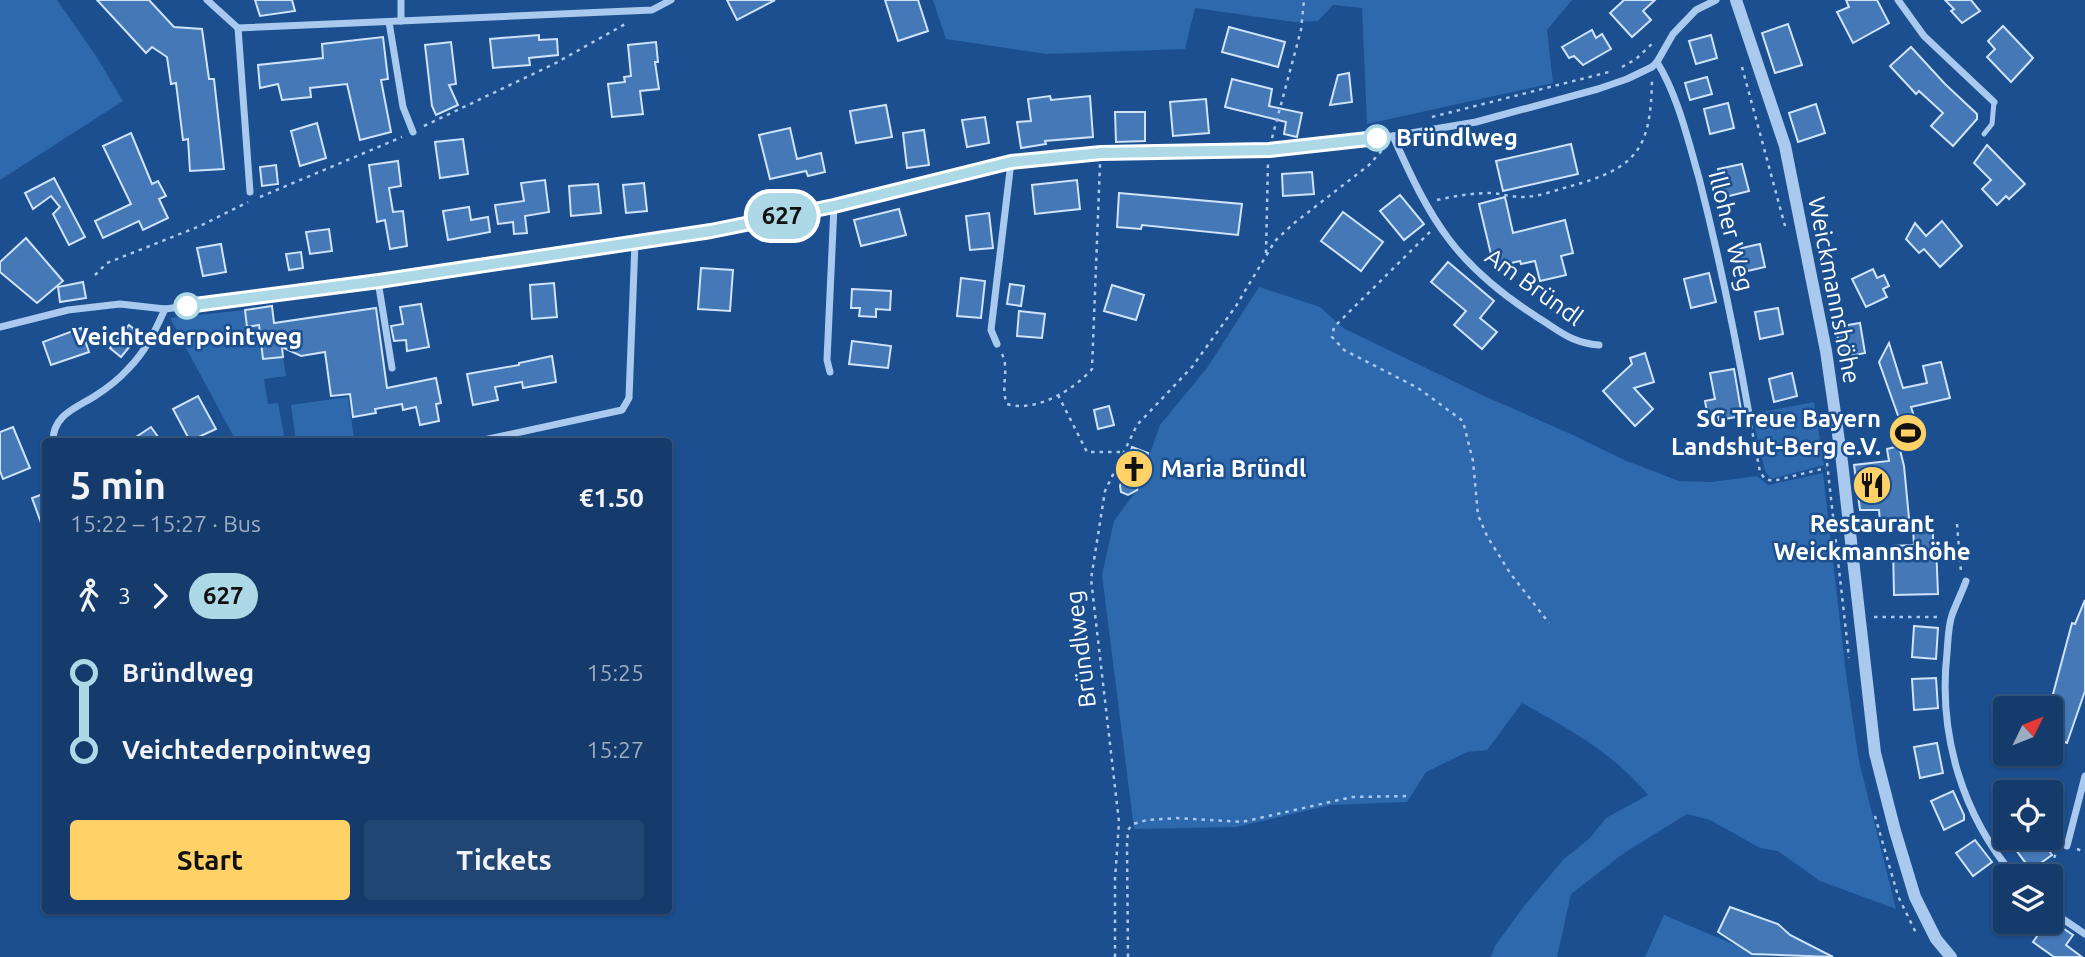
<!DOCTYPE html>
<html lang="en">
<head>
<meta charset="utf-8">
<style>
  body { margin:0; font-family:Ubuntu,sans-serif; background:#214673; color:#f1f3f6; height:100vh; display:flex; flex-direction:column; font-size:26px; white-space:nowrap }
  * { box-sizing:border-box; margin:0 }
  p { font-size:23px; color:#9dadc1 }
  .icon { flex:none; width:38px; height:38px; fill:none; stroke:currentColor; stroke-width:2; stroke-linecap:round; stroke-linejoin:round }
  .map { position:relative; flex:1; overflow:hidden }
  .drawer { position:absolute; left:42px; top:438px; width:630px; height:476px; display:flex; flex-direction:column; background:#143b6b; border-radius:7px; box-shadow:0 2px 5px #0004,0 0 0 2px #33557e }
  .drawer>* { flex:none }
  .badge { padding:0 14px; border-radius:23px; font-size:24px; line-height:46px }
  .needle { width:46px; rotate:47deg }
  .controls { position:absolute; left:1993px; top:696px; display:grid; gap:14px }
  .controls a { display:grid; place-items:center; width:70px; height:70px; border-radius:7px; background:#143b6b; box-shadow:0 2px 5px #0004,0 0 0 2px #33557e; font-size:35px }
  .map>.badge { position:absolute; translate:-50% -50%; box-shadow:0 0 0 4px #fff }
  .legs { display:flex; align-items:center; gap:10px; height:77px; padding:0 28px; font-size:23px }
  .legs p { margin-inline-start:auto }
  .head { display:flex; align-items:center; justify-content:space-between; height:119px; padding:0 28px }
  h1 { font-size:38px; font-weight:600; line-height:52px }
  .cta { display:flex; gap:14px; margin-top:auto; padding:14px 28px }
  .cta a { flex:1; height:80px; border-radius:7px; background:#ffd166; color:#111; font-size:28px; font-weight:600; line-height:80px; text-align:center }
  .cta a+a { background:#214673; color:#f1f3f6 }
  ul { padding:0 28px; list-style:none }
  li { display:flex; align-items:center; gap:24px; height:77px; font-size:26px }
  li i { display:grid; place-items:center; width:10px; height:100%; margin:0 9px; background:currentColor }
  li i::after { content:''; width:18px; height:18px; margin:-9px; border:5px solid; border-radius:50%; background:#143b6b }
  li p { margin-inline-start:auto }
  li:first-child i { background:linear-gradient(#0000 50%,currentColor 0) }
  li:last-child i { background:linear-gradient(currentColor 50%,#0000 0) }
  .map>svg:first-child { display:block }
</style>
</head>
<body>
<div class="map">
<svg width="2085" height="957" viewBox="0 0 2085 957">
  <rect width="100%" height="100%" fill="#1b4f8f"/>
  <g fill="#2e69ad">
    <polygon points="0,0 57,0 96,56 123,101 0,180"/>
    <polygon points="933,0 1572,0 1547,30 1553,83 1367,124 1362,8 1333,5 1318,21 1294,22 1195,8 1185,49 1047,54 946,39"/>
    <path d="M1259,287L1320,307L1343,328L1482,395L1573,435L1624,460L1679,481L1711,482L1757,476L1768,485L1823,473L1846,674L1859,761L1896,909L1820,881L1778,851L1760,848L1710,820L1687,814L1624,853L1571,894L1557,957H1491L1495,946L1524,906L1564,859L1589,839L1606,818L1648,795C1615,754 1567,728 1522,703L1487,750L1467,752L1426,772L1407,802L1331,805L1236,827L1134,829L1102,575L1114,521L1137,490L1160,425L1207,368Z"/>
    <polygon points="245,310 247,326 259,325 263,359 283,357 286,376 264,379 268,404 278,403 285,441 236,441 170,318"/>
    <polygon points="348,397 354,438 296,441 291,405"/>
    <polygon points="1814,402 1824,465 1771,479 1765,471 1752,414"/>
    <polygon points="1664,915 1764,957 1645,957"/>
  </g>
  <g fill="#4478b7" stroke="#cfe3fa" stroke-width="2">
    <polygon points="97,0 149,0 174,27 202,29 209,79 214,79 224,169 190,171 188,139 183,140 176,83 171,84 167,57 152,47 146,53"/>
    <polygon points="255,0 292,0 295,11 260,16"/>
    <polygon points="727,0 775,0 737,20"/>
    <polygon points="885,0 918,0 928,31 898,41"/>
    <polygon points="1624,0 1655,0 1643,11 1651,20 1632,37 1610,13"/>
    <polygon points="1846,0 1877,0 1889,23 1853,43 1837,12 1849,7"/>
    <polygon points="1945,0 1971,0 1980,11 1962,23 1951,11 1954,9"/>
    <polygon points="1788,24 1802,65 1775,73 1762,33"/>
    <polygon points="2003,26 2033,58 2011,82 1987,57 1995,49 1988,41"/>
    <polygon points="1229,27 1285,42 1278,67 1222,52"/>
    <polygon points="1592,30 1596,38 1602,34 1611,49 1583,65 1574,56 1569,58 1562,47"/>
    <polygon points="539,35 539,40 557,39 558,55 529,58 530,65 493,68 490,39"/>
    <polygon points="1711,35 1717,58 1696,64 1689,41"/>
    <polygon points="383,37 388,79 381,80 391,132 360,140 347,84 310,88 311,97 282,100 278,84 260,88 258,65 323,58 322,44"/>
    <polygon points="451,42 456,84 449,85 458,105 436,115 432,106 425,45"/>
    <polygon points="656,42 658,62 655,62 659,89 640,91 643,114 612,117 608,84 625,82 624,77 631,76 628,45"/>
    <polygon points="1911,47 1945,84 1977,114 1977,119 1953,146 1931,126 1943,113 1919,91 1916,94 1890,66"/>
    <polygon points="1349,73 1352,102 1330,105 1338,75"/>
    <polygon points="1707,77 1712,94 1690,100 1685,83"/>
    <polygon points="1232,79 1272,89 1269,106 1302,113 1297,137 1284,134 1286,122 1225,107"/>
    <polygon points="1050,96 1051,100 1090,96 1093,137 1045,141 1046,144 1021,148 1017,122 1031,121 1028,99"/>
    <polygon points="1206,99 1209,133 1173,136 1170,102"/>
    <polygon points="1728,103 1734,128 1710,134 1704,109"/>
    <polygon points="1816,104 1825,133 1798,142 1789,113"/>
    <polygon points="886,105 892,137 856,143 850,111"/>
    <polygon points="1115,112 1145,112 1145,141 1116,142"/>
    <polygon points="985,117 989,143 967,147 962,120"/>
    <polygon points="317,123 326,158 300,166 291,131"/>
    <polygon points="790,128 797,159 821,153 825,172 808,176 806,171 770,179 759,135"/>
    <polygon points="924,130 929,165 907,168 903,133"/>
    <polygon points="131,133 152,184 158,181 166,196 159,199 168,218 143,230 139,221 103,238 95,221 131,204 103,146"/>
    <polygon points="463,139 468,174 440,178 435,142"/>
    <polygon points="1571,144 1578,174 1503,191 1496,161"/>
    <polygon points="1987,145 2025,184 2009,199 2006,196 1997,205 1982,189 1991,180 1974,163"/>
    <polygon points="398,161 401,186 389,188 393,212 403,211 407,246 390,249 385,220 377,222 369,165"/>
    <polygon points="1742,164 1749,191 1725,197 1718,169"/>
    <polygon points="276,165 278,184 262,186 260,167"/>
    <polygon points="1312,172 1314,194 1283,196 1282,174"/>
    <polygon points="54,178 85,237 69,245 53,214 60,207 51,196 33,209 25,193"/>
    <polygon points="545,180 549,212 525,216 527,233 514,234 513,222 498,224 495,205 524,201 521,183"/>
    <polygon points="1077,180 1080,209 1035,214 1032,185"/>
    <polygon points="644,183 647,211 626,213 623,185"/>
    <polygon points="598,184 601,213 571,216 569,186"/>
    <polygon points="1119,193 1242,204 1238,235 1142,225 1141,229 1117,227"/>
    <polygon points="1400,195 1424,224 1404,240 1380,211"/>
    <polygon points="1505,197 1513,233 1565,220 1573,253 1561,256 1566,275 1540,281 1535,261 1521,264 1520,261 1494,267 1479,204"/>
    <polygon points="469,207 471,220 488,217 490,232 448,240 443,211"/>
    <polygon points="899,209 906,235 861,246 854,220"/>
    <polygon points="1343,212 1383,242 1361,271 1321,241"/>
    <polygon points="989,213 993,248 970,250 966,216"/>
    <polygon points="1942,221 1962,246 1940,267 1924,249 1919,253 1906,239 1915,223 1926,236"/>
    <polygon points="329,229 332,251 310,254 306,232"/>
    <polygon points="26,238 63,281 37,303 0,272 0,262"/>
    <polygon points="221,244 226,272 203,276 197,248"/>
    <polygon points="1760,244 1765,267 1743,272 1737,249"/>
    <polygon points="301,252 303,268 289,270 286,254"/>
    <polygon points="1448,262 1494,301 1480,318 1497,332 1482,349 1454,325 1466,311 1431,282"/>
    <polygon points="701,268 733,270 730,311 698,309"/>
    <polygon points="1873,269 1877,278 1884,275 1889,286 1883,289 1887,297 1866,307 1852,279"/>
    <polygon points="1709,273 1716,302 1691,308 1684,279"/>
    <polygon points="961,278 985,281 981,318 957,316"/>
    <polygon points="83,282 86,298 60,302 58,287"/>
    <polygon points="554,283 557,317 532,319 530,285"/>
    <polygon points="1010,284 1024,286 1021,306 1007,304"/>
    <polygon points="1112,285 1144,295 1136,320 1104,311"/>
    <polygon points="852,289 891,291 890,310 876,309 876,317 859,316 860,308 851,308"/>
    <polygon points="421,304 429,347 407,351 406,340 394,341 391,326 403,324 400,307"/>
    <polygon points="272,306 274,323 376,308 387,388 436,378 441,403 436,404 439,421 420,425 416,407 403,410 402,404 375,409 376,413 353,417 350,394 331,396 325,352 301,356 282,347 283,357 263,359 259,325 247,327 245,310"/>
    <polygon points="1778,308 1783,334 1760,339 1755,312"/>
    <polygon points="1019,311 1045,314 1042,338 1017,336"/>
    <polygon points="1860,323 1865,353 1841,358 1836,327"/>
    <polygon points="129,325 140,334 121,357 110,348"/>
    <polygon points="81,328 89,352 51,365 43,342"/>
    <polygon points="852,341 891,346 888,368 849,364"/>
    <polygon points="1889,343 1903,388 1927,383 1923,366 1941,362 1950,398 1911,407 1922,441 1902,448 1894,426 1901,424 1879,362"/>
    <polygon points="1645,353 1654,382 1634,388 1653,409 1635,426 1603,391 1632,364 1630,358"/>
    <polygon points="552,356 556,382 523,388 522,382 495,387 498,400 473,405 467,374 519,365 519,363"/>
    <polygon points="1734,369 1742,416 1719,420 1718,416 1708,418 1705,401 1715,399 1710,373"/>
    <polygon points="1792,373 1797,396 1774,402 1769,379"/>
    <polygon points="198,396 216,429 190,441 173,409"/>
    <polygon points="1109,406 1114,425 1098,429 1094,410"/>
    <polygon points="13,427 30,468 3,479 0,471 0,432"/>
    <polygon points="151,427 161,441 130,441"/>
    <polygon points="1899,446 1904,466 1909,518 1880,523 1879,510 1860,510 1854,465 1889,461 1887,449"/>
    <polygon points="1132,447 1148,453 1137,490 1128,495 1121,492 1120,486"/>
    <polygon points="46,493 46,531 44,531 32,498"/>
    <polygon points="1933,528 1933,545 1936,545 1938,594 1894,595 1893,546 1914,545 1913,529"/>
    <polygon points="2085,600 2085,691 2067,743 2051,737 2051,709 2049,709 2072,623 2075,624"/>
    <polygon points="1914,626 1938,628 1936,659 1912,657"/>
    <polygon points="1936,678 1938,708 1914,710 1912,679"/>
    <polygon points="1937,743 1943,773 1920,778 1914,747"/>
    <polygon points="1953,791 1964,815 1964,820 1944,830 1931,801"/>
    <polygon points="2007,838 2040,838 2052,855 2031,870"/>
    <polygon points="1975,840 1992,862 1973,876 1956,853"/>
    <polygon points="1730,907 1778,924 1790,935 1833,957 1752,954 1718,932"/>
    <polygon points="2047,922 2054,922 2073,935 2066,945 2082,957 2054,957 2033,942"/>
  </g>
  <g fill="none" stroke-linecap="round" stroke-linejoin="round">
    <g stroke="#a9c9ee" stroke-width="2.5" stroke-dasharray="3.5 5" stroke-linecap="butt">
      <polyline points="1622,67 1636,59 1655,41"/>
      <polyline points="1742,67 1785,226"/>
      <polyline points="1432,117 1609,72"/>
      <polyline points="424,126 554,64 627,23"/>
      <polyline points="1272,138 1301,30 1304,0"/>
      <polyline points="260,197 402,137"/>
      <path d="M1437,200C1455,196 1473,193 1491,193C1502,194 1512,197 1523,197C1538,197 1556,190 1571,186C1637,168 1651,149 1652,79"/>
      <polyline points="1430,232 1334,327 1332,337 1344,350 1418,388 1463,421 1473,461 1478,515 1487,536 1510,573 1549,623"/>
      <polyline points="1266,253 1268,161"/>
      <polyline points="95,275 107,263 200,226 248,202"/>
      <path d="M1002,354C1010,370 1000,387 1007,404C1035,413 1074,390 1092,369L1100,164"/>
      <polyline points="1058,395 1087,452 1121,452"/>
      <polyline points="1751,425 1760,472 1765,479 1773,481 1826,468"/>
      <polyline points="1827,463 1849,658"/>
      <polyline points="1957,524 1961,572"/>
      <polyline points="1874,617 1941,617"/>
      <polyline points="1875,816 1898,896 1917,935"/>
      <polyline points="2077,849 2085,852"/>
      <polyline points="2038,877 2053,862 2056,852"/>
      <polyline points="1115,957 1115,879 1119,822 1091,579 1105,491 1137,425 1192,367 1236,306 1275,241 1293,224 1369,165 1384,148"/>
      <polyline points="1128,957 1127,845 1128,830 1133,824 1147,820 1177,818 1242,822 1352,797 1411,796"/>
    </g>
    <polyline stroke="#a9c9ee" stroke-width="5" points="1984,134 1992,124 1994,102"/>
    <g stroke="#a9c9ee" stroke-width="7">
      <polyline points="207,0 238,28 250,192"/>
      <polyline points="1898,0 1924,36 1994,102"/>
      <polyline points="401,21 401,0"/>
      <polyline points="389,22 403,107 413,132"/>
      <polyline points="238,28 652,10 671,0"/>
      <path d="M1657,62C1678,96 1688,140 1699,178C1719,256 1735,334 1749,414"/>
      <path d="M1393,136C1431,222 1456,265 1537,317C1560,331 1571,343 1599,345"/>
      <polyline points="378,281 392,368"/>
      <polyline points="0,327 68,310 120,304 165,309 378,281 711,231 834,206 1011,162 1101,153 1269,150 1393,136 1476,122 1598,89 1627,79 1652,67 1657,62 1673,34 1696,10 1716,0"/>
      <polyline points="997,344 991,330 1011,162"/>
      <polyline points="830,372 827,360 834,206"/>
      <path d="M53,441C53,415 76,408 95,396C106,389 119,379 128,369C146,351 155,331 165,309"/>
      <polyline points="479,441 622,410 629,398 635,242"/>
      <path d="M1966,581C1962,592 1956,604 1952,615C1948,627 1948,641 1947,653C1938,734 1962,815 2015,877"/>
      <polyline points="2067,846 2085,776"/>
      <polyline points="2051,911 2085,934"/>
    </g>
    <polyline stroke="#a9c9ee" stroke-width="12" points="1736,0 1785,146 1826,351 1842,462 1875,753 1895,831 1915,897 1936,939 1951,957"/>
  </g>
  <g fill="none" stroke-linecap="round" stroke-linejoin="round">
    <g stroke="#fff" stroke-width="16">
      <polyline id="line-1" points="187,306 379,281 711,231 834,206 1011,162 1101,153 1269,150 1377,138"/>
    </g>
    <use href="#line-1" stroke="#add8e6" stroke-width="10"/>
  </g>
  <defs>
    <g id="stadium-disc" transform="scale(2.0125)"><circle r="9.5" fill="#ffd166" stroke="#1b4f8f"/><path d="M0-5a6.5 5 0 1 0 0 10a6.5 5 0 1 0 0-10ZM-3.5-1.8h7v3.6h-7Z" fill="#111"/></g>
    <g id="church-disc" transform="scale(2.0125)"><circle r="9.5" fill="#ffd166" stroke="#1b4f8f"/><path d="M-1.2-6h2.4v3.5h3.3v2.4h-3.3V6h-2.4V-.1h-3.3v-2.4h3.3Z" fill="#111"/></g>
    <g id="restaurant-disc" transform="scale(2.0125)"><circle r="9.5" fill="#ffd166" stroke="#1b4f8f"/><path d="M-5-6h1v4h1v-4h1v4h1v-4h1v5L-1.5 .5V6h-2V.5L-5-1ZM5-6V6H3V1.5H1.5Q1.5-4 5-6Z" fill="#111"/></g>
  </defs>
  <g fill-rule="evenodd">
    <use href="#stadium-disc" x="1908" y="433"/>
    <use href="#church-disc" x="1134" y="469"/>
    <use href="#restaurant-disc" x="1872" y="485"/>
  </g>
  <g fill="#fff" stroke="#add8e6" stroke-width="3.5">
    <circle cx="1377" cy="138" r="12"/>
    <circle cx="187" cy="306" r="12"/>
  </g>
  <g text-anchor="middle" stroke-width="5" stroke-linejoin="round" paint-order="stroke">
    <g font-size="24" font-weight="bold" fill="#fff" stroke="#1b4f8f" text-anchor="start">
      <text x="1396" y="146">Bründlweg</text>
      <text x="187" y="345" text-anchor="middle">Veichtederpointweg</text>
    </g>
    <g font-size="24" fill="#fff" stroke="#1b4f8f">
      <text transform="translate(1731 231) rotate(76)" y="8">Illoher Weg</text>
      <text transform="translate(1534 287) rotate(36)" y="8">Am Bründl</text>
      <text transform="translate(1834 290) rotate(79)" y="8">Weickmannshöhe</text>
      <text transform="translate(1081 649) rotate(-97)" y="8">Bründlweg</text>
    </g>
    <g font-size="24" font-weight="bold" fill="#fff" stroke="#1b4f8f" text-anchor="end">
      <text x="1881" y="427">SG Treue Bayern<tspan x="1881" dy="28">Landshut-Berg e.V.</tspan></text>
      <text x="1161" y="477" text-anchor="start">Maria Bründl</text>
      <text x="1872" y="532" text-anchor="middle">Restaurant<tspan x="1872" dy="28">Weickmannshöhe</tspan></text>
    </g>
  </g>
</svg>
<div class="controls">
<a><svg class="needle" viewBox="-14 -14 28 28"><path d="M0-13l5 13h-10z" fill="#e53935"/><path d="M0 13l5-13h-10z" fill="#9dadc1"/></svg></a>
<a><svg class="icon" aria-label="locate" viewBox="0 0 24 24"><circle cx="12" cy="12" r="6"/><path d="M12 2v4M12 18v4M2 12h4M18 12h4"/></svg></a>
<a><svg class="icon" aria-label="layers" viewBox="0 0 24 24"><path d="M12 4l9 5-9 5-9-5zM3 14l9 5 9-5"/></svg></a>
</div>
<b class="badge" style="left:782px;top:216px;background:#add8e6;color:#111">627</b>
<section class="drawer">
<div class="head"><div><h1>5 min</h1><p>15:22 – 15:27 · Bus</p></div><b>€1.50</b></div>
<div class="legs"><svg class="icon" aria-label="walk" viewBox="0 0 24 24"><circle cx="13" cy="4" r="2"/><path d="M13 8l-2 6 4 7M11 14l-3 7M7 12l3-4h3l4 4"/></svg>3<svg class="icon" aria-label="forward" viewBox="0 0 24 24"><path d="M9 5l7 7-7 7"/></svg><b class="badge" style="background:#add8e6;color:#111">627</b></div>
<ul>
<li><i style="color:#add8e6"></i><b>Bründlweg</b><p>15:25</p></li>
<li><i style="color:#add8e6"></i><b>Veichtederpointweg</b><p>15:27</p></li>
</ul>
<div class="cta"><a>Start</a><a>Tickets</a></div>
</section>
</div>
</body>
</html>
